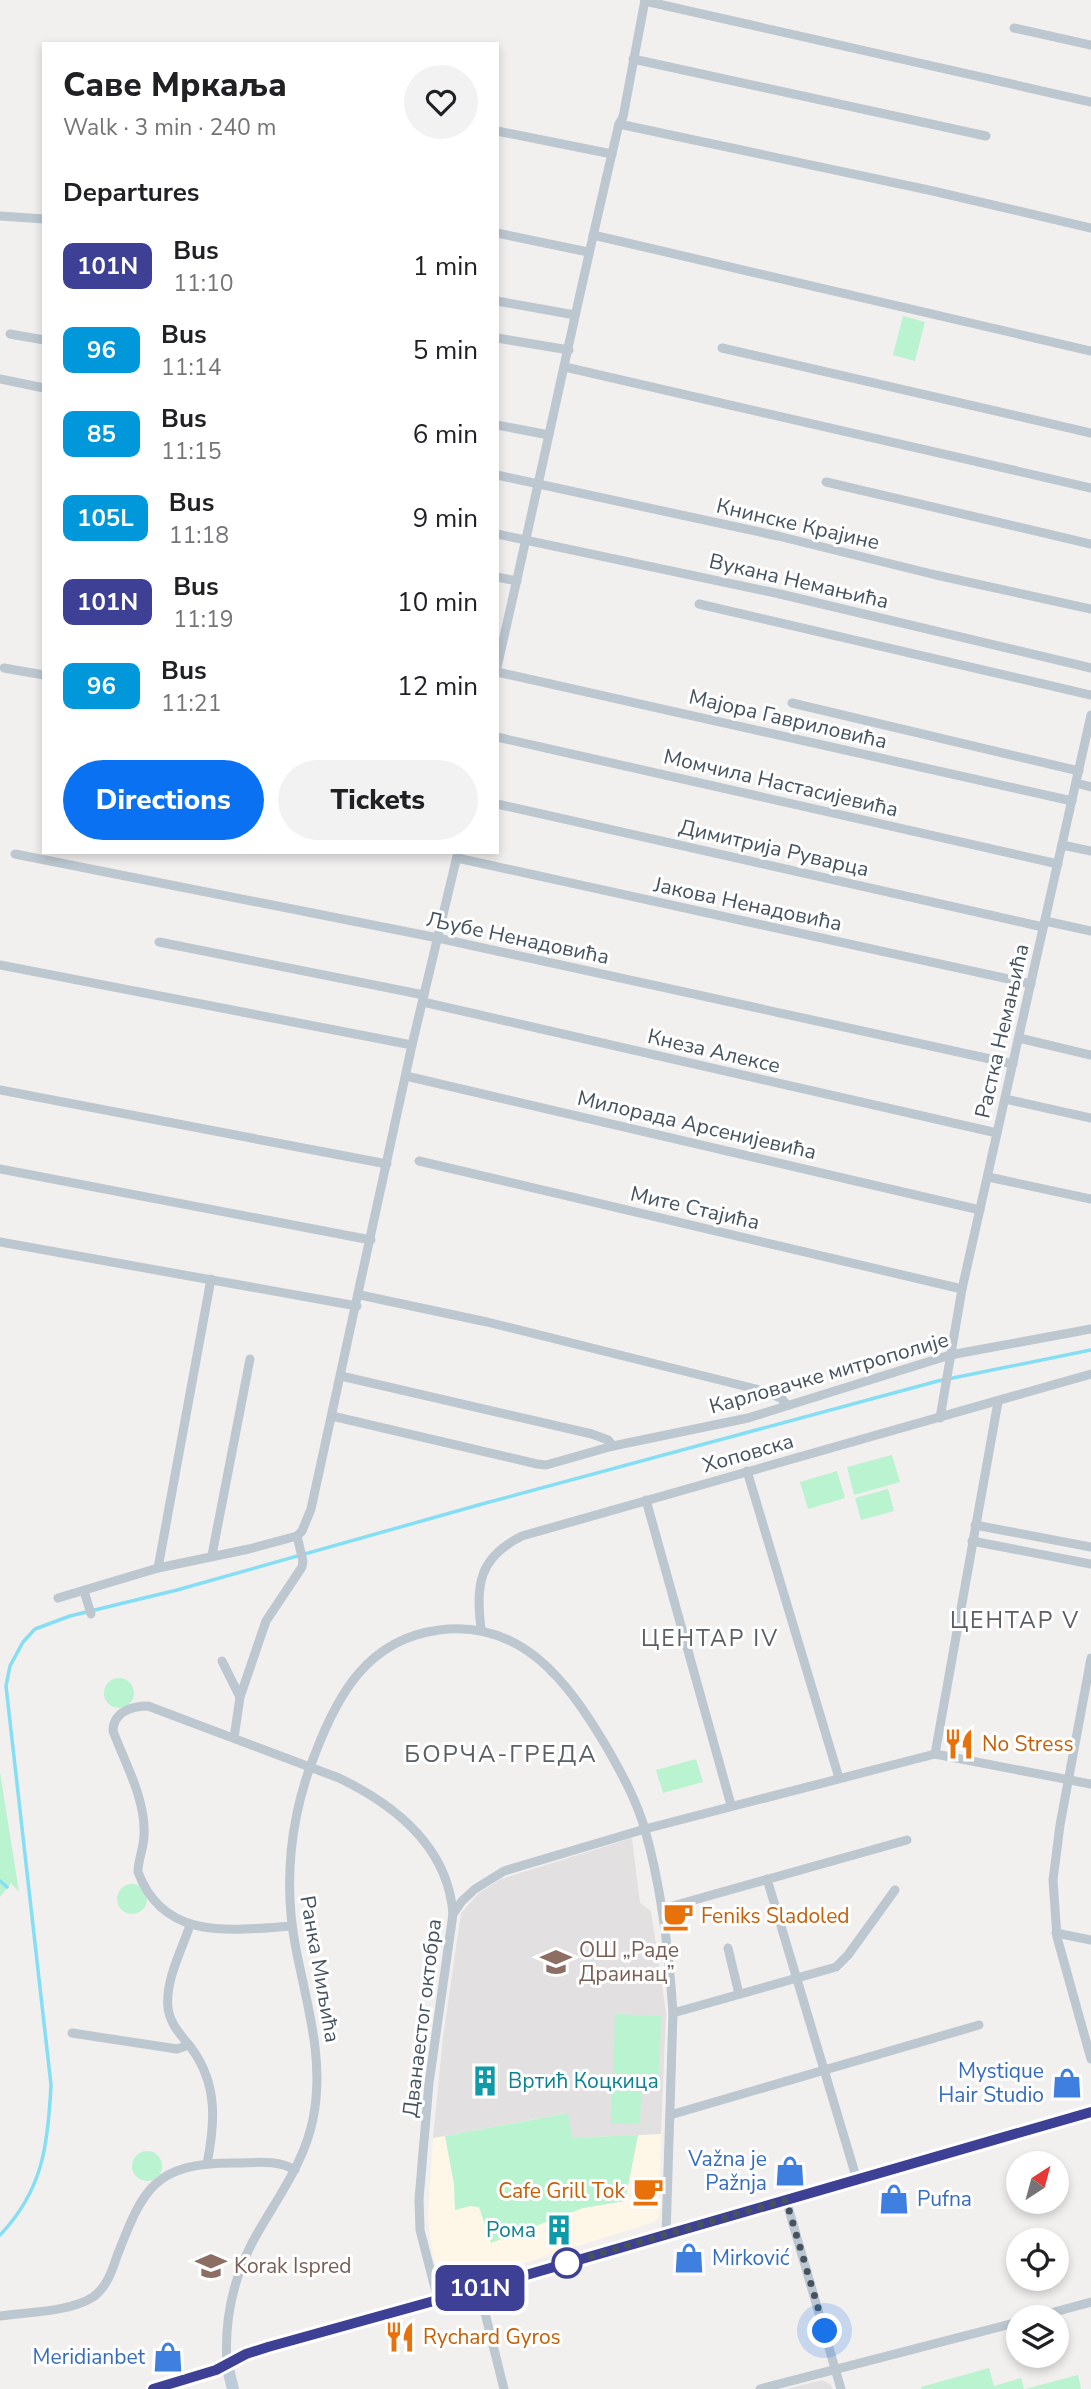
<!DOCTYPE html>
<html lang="en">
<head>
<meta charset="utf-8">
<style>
  body { margin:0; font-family:"Nunito Sans",sans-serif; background:#f2f2f2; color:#202124; height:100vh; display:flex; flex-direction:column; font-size:26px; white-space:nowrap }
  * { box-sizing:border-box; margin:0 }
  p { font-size:23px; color:#757577 }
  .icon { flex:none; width:38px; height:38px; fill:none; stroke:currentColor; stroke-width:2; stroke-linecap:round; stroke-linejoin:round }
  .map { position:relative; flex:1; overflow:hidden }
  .side { position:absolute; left:42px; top:42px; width:457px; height:812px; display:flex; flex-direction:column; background:#fff; border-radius:0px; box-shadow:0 4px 10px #0003 }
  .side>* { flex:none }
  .badge { padding:0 14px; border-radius:10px; font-size:24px; line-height:46px }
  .needle { width:46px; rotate:36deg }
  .buttons { position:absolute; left:1006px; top:2151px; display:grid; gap:14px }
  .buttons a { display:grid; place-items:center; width:63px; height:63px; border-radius:50%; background:#fff; box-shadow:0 4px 10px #0003; font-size:35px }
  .you { position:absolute; width:35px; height:35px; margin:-18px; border:5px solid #fff; border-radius:50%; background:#1a73e8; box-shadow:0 0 0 10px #1a73e833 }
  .map>.badge { position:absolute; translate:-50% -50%; box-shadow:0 0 0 4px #fff }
  h2 { padding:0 21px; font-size:26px; line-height:63px }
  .round { display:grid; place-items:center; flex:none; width:74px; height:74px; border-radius:37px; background:#f2f2f2 }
  .summary { display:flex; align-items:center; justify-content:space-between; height:119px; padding:0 21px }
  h1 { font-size:33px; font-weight:800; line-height:52px }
  .action { display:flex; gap:14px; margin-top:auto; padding:14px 21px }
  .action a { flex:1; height:80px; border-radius:42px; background:#0a72f2; color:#fff; font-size:28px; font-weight:800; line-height:80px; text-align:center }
  .action a+a { background:#f2f2f2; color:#202124 }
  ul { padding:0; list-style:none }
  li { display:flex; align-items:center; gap:21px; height:84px; padding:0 21px }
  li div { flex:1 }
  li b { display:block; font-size:26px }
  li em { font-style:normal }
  li .badge { min-width:77px; font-weight:700; text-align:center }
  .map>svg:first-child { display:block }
</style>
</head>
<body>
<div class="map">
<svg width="1091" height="2389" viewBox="0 0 1091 2389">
  <rect width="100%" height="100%" fill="#f2efef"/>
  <polygon fill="#fef7e8" points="661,2134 659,2217 654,2222 449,2287 443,2284 433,2257 428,2218 433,2138 445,2136 454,2184 455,2210 470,2206 479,2207 491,2242 583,2208 625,2201 638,2135"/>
  <g fill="#e3e0e1">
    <polygon points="632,1838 640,1903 651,1911 666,2012 661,2134 572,2138 567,2113 433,2138 443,2037 461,1913 479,1893 501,1879"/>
    <polygon points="822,2380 830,2384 833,2389 786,2389"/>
  </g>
  <g fill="#baf3d0">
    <polygon points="903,316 925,322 915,361 893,355"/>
    <polygon points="892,1455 900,1482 854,1495 847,1467"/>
    <polygon points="837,1471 845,1498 808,1509 800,1482"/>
    <polygon points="888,1489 894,1511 861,1520 855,1498"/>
    <circle cx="119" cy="1693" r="15"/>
    <polygon points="696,1759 703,1782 663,1793 656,1770"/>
    <polygon points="0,1772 19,1892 11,1883 0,1897"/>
    <circle cx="132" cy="1899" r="15"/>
    <polygon points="615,2014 661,2016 659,2079 613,2077"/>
    <polygon points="612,2081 642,2082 640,2124 611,2123"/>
    <polygon points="568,2113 572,2138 638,2135 625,2201 583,2208 491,2243 479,2207 470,2206 455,2210 454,2184 445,2136"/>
    <circle cx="147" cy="2166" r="15"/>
    <polygon points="989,2368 994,2386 1021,2378 1024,2389 922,2389 921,2387"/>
    <polygon points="1078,2375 1081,2389 1025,2389"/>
  </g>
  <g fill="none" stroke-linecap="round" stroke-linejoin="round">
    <g stroke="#84def4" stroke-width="3.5">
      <polyline points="0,1881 7,1887"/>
      <path d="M0,2235C43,2190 48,2145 51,2085L6,1686L10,1666L23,1642L35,1629L70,1616L177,1590L482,1504L938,1381L1091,1350"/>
    </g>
    <g stroke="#bcc7d0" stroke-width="9">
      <polyline points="645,1 1091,102"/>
      <polyline points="1014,28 1091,45"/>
      <polyline points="633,59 986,136"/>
      <polyline points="619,124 933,191 1091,228"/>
      <polyline points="497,131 612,154"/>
      <polyline points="0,216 44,219"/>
      <polyline points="497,233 588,252"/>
      <polyline points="593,235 1091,351"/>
      <polyline points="497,301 575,315"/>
      <polyline points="10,334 44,340"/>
      <polyline points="497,338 569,350"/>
      <polyline points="722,348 1091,433"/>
      <polyline points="565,367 1091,488"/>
      <polyline points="0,379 44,388"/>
      <polyline points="497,425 549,435"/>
      <polyline points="497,475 778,536 936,575 1091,609"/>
      <polyline points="826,482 1091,544"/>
      <polyline points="497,534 780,594 1091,668"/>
      <polyline points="497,577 517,581"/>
      <polyline points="699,604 1091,695"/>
      <path d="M497,667C539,486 576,304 619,124L623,117L645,0"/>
      <polyline points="4,668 44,675"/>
      <polyline points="497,672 1072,801"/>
      <polyline points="792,703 1079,771"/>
      <polyline points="497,737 1058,864"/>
      <polyline points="1076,783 1091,787"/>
      <polyline points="497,804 1043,927"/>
      <polyline points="1062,845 1091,851"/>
      <polyline points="15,854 438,938 1013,1064"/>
      <polyline points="457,858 1031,984"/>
      <polyline points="1045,921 1091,931"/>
      <polyline points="159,942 424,995"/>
      <polyline points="0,965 412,1045"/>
      <polyline points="423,1002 997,1133"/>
      <polyline points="1019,1038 1091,1055"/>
      <polyline points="406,1076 980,1210"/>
      <polyline points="0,1090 387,1164"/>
      <polyline points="1005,1099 1091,1118"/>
      <polyline points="419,1161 962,1289"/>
      <polyline points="0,1169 371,1240"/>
      <polyline points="988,1177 1091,1199"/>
      <polyline points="0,1242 357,1306"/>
      <polyline points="360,1295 487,1322 756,1389 781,1398 787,1405"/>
      <polyline points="341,1376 592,1434 608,1440 613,1446"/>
      <polyline points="332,1416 537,1464 546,1465 613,1446 748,1418 950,1355 1091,1329"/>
      <polyline points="940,1418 962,1289 1091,715"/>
      <polyline points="747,1471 839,1778"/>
      <polyline points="646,1500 731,1805"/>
      <polyline points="975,1525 1091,1547"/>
      <polyline points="972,1541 1091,1564"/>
      <polyline points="212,1555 250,1359"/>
      <polyline points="158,1568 211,1279"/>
      <polyline points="84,1591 91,1614"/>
      <polyline points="58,1598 158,1568 249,1549 297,1536 302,1531 311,1509 412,1045 458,852"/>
      <path d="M481,1629C476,1585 478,1558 522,1536L1091,1374"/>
      <polyline points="1091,1658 1060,1825 1053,1880 1057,1937 1091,2059"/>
      <polyline points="222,1661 240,1697 234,1738"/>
      <polyline points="240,1697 266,1621 302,1567 303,1561 297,1536"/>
      <polyline points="935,1754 998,1402"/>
      <polyline points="767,1879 857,2180"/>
      <polyline points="662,1909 907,1840"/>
      <polyline points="453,1914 462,1901 475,1889 504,1871 645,1829 935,1754 1091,1784"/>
      <path d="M190,1925C182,1950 165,1980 168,2008C170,2025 183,2037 192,2049C218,2085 215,2123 207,2164"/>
      <path d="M292,1926C232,1930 164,1942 138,1872C138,1859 144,1848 144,1835C146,1800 125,1763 113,1731C113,1712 132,1706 148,1706L339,1778C395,1805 448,1847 453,1914L429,2083L419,2199L420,2230L438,2300"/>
      <polyline points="1056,1933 1091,1940"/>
      <polyline points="728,1948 739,1994"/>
      <polyline points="673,2013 836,1967 848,1955 895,1890"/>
      <polyline points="72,2033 177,2049 189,2045"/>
      <polyline points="670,2115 979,2025"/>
      <polyline points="786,2200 841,2389"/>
      <polyline points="479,2289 504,2389"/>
      <path d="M0,2316C27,2312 70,2312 93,2297C107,2287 112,2271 117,2256C143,2189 154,2163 233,2163C254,2163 277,2159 295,2170"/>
      <polyline points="1036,2317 1091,2302"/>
      <path d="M227,2365C224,2322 232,2282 252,2243C274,2202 304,2165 313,2119C325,2060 307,2006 296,1949C283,1884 290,1816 315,1754C338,1693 369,1639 439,1630C522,1619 568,1682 606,1746C621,1772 637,1801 645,1830C662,1889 669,1952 673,2013L666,2235"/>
      <polyline points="760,2389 1018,2322"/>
    </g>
    <g stroke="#becbd8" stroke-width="12">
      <polyline points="227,2365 233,2389"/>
      <polyline points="153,2389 216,2370 239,2358 268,2347 490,2286 1091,2112"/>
    </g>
  </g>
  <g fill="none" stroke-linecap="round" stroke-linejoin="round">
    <g stroke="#fff" stroke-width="16">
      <polyline id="line" points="153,2389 216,2370 246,2354 268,2347 488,2286 1091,2112"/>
    </g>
    <use href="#line" stroke="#3e4095" stroke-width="10"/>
    <polyline stroke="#46535f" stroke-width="7" stroke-dasharray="0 12.6" points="567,2263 786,2200 825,2331"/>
  </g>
  <defs>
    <g id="restaurant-bare" transform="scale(2.415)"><path d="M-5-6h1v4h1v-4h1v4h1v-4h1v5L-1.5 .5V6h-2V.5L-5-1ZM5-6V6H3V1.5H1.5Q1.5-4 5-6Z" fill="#e8710a" stroke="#fff" stroke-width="2.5" paint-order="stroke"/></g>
    <g id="cafe-bare" transform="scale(2.415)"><path d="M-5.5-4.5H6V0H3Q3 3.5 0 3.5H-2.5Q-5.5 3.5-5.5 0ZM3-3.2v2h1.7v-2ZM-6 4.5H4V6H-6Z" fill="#e8710a" stroke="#fff" stroke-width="2.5" paint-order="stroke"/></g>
    <g id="school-bare" transform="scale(2.415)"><path d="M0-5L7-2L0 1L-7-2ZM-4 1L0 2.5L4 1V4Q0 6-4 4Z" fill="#8d6e63" stroke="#fff" stroke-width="2.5" paint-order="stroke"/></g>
    <g id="building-bare" transform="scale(2.415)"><path d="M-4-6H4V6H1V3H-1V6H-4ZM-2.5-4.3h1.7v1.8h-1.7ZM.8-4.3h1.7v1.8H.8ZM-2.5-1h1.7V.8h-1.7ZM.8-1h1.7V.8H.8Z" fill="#0f9aa8" stroke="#fff" stroke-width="2.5" paint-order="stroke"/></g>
    <g id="shop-bare" transform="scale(2.415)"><path d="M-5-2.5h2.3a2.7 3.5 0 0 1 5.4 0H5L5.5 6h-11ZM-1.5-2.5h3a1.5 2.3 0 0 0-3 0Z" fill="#3f7fe0" stroke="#fff" stroke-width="2.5" paint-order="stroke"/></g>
  </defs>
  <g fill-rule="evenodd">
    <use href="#restaurant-bare" x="959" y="1744"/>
    <use href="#cafe-bare" x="678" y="1916"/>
    <use href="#school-bare" x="556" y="1962"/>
    <use href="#building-bare" x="485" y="2081"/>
    <use href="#shop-bare" x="1067" y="2083"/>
    <use href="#shop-bare" x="790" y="2171"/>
    <use href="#cafe-bare" x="648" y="2191"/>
    <use href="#shop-bare" x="894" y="2199"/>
    <use href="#building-bare" x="559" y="2230"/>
    <use href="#shop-bare" x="689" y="2258"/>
    <use href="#school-bare" x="211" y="2266"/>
    <use href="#restaurant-bare" x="400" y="2337"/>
    <use href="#shop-bare" x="168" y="2357"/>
  </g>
  <circle fill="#fff" stroke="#3e4095" stroke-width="3.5" cx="567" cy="2263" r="14"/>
  <g text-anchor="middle" stroke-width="6" stroke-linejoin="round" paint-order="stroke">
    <g font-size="21" fill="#46535f" stroke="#fff">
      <text transform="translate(798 524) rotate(13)" y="7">Книнске Крајине</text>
      <text transform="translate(799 581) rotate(13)" y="7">Вукана Немањића</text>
      <text transform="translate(788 719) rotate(13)" y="7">Мајора Гавриловића</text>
      <text transform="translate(781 783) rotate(13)" y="7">Момчила Настасијевића</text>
      <text transform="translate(774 848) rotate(13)" y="7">Димитрија Руварца</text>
      <text transform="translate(748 904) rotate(12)" y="7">Јакова Ненадовића</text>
      <text transform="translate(518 938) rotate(12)" y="7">Љубе Ненадовића</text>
      <text transform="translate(1002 1031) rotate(-77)" y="7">Растка Немањића</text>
      <text transform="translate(714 1051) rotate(13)" y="7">Кнеза Алексе</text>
      <text transform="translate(697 1125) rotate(13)" y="7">Милорада Арсенијевића</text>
      <text transform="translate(695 1208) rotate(13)" y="7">Мите Стајића</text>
      <text transform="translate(829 1373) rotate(-16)" y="7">Карловачке митрополије</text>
      <text transform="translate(748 1453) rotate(-16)" y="7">Хоповска</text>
      <text transform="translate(320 1969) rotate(80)" y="7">Ранка Миљића</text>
      <text transform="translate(422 2018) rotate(-83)" y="7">Дванаестог октобра</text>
    </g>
    <g font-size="21" fill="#c56008" stroke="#fff" text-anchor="start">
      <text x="982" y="1751">No Stress</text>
      <text x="701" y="1923">Feniks Sladoled</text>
      <text x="625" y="2198" text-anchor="end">Cafe Grill Tok</text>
      <text x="423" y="2344">Rychard Gyros</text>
    </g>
    <g font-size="21" fill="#785e54" stroke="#fff" text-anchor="start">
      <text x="579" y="1957">ОШ „Раде<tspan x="579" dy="24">Драинац”</tspan></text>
      <text x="234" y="2273">Korak Ispred</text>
    </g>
    <g font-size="21" fill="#366cbe" stroke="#fff" text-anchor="end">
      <text x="1044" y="2078">Mystique<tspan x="1044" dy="24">Hair Studio</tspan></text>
      <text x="767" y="2166">Važna je<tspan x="767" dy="24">Pažnja</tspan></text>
      <text x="917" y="2206" text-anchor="start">Pufna</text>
      <text x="712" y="2265" text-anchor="start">Mirković</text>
      <text x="145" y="2364">Meridianbet</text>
    </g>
    <g font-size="21" fill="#0d838f" stroke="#fff" text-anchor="start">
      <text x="508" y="2088">Вртић Коцкица</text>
      <text x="536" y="2237" text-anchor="end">Рома</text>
    </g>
    <g font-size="23" letter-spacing="2" fill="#5b6065" stroke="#fff">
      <text x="1015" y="1628">ЦЕНТАР V</text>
      <text x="710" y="1646">ЦЕНТАР IV</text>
    </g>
    <g font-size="24" letter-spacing="2" fill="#5b6065" stroke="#fff">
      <text x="501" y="1762">БОРЧА-ГРЕДА</text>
    </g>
  </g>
</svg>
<div class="buttons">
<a><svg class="needle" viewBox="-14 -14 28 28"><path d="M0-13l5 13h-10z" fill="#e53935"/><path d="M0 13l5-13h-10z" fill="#757577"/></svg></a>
<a><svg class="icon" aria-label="locate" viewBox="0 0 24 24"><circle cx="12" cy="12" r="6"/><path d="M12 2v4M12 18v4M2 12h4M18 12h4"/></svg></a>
<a><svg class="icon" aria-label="layers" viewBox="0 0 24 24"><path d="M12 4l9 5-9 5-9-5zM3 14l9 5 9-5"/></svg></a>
</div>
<div class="you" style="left:825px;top:2331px"></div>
<b class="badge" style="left:480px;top:2288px;background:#3e4095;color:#fff">101N</b>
<section class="side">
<div class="summary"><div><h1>Саве Мркаља</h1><p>Walk · 3 min · 240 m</p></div><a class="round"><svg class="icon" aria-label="heart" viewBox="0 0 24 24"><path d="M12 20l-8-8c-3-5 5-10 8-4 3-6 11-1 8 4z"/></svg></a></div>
<h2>Departures</h2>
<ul>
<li><span class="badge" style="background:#3e4095;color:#fff">101N</span><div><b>Bus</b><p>11:10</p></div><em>1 min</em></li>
<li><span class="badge" style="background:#0098da;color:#fff">96</span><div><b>Bus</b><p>11:14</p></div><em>5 min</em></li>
<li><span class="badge" style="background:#0098da;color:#fff">85</span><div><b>Bus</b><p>11:15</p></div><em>6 min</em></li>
<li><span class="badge" style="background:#0098da;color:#fff">105L</span><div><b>Bus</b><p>11:18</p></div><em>9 min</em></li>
<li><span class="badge" style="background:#3e4095;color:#fff">101N</span><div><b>Bus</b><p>11:19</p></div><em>10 min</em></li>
<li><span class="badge" style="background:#0098da;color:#fff">96</span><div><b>Bus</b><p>11:21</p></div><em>12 min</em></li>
</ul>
<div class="action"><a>Directions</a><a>Tickets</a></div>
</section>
</div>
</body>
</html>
